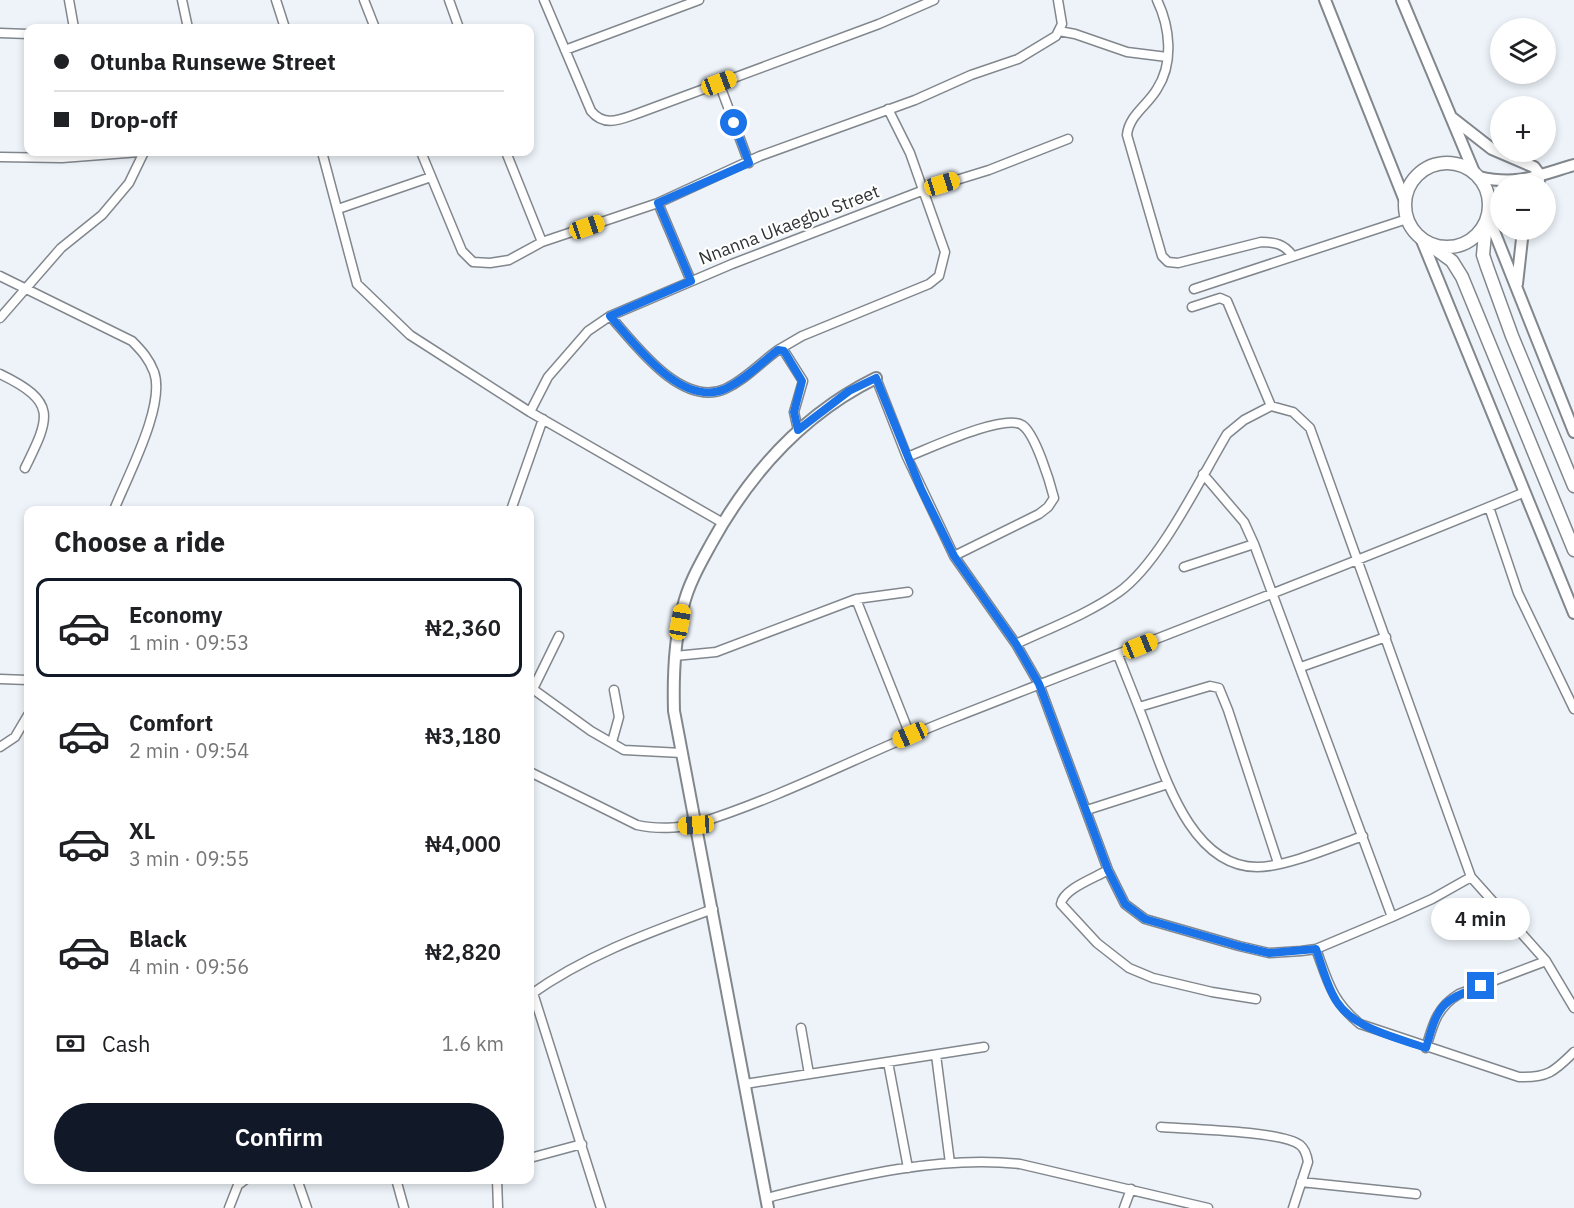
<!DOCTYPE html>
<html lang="en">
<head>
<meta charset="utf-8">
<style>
  :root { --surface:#fff; --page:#f6f6f6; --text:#202124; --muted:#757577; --line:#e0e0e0; --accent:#111827 }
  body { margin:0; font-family:"IBM Plex Sans",sans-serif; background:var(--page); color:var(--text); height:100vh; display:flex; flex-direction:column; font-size:22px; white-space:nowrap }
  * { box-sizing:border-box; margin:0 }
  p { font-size:20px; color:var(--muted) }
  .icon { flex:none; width:33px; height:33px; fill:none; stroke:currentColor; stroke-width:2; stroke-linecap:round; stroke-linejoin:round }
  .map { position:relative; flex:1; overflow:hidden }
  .panel { position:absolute; left:24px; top:506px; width:510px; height:678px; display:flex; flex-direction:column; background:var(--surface); border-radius:12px; box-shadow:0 3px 9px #0003 }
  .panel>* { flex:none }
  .top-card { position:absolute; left:24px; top:24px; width:510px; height:132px; border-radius:12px; box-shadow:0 3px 9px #0003; display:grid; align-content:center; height:132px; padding:0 30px; background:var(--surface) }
  .controls { position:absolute; left:1490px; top:18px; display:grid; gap:12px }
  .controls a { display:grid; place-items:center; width:66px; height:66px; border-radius:50%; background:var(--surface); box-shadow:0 3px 9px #0003; font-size:30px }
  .end { position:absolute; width:27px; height:27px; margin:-14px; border:8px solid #1a73e8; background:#fff; box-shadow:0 0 0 3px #fff }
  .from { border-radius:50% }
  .bubble { position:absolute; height:42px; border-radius:21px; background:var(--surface); box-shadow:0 3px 9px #0003; font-size:20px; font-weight:600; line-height:42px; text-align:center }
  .car { position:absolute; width:18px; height:36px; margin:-18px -9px; border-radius:8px; box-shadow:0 0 4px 2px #0007; background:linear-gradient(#f5c518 24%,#345 0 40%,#f5c518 0 76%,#345 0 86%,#f5c518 0) }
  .top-card b { display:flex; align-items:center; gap:21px; height:57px; font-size:22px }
  .top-card b+b { border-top:2px solid var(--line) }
  .top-card i { width:15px; height:15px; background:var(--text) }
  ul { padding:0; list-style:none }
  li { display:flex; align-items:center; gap:18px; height:99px; margin:0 12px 9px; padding:0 18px; border:3px solid transparent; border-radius:12px }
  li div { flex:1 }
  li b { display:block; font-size:22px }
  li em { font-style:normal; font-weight:600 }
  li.current { border-color:var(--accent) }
  li>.icon { width:54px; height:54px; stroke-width:1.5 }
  h2 { padding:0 30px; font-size:27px; line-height:72px }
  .pay { display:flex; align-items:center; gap:15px; height:66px; padding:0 30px; font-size:22px }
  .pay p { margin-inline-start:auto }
  .cta { display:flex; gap:12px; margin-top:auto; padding:12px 30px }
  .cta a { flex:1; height:69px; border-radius:36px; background:var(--accent); color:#fff; font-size:24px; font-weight:600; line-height:69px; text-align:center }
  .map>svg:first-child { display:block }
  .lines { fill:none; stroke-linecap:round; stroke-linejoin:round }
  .minor-casing { stroke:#81878c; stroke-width:11 }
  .major-casing { stroke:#81878c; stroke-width:14 }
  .highway-casing { stroke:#81878c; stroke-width:15 }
  .minor { stroke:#fff; stroke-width:8 }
  .major { stroke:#fff; stroke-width:10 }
  .highway { stroke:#fff; stroke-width:12 }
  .route { stroke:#1a73e8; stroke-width:8 }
  .labels { text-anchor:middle; stroke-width:4.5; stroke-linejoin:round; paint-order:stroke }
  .street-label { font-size:18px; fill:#303234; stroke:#fff }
</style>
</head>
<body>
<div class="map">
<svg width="1574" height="1208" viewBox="0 0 1574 1208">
  <rect width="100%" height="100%" fill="#edf3f9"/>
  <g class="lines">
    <defs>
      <path id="minor" d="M69,0L74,28
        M182,0L188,28
        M276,0L285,28
        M364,0L375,28
        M449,0L459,28
        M544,0L591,111C605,128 621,119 639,113L879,24L934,0
        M1157,0C1170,27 1174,63 1157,89C1148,105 1129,115 1127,135L1162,256L1168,262L1178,263L1261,242C1275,242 1284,244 1292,255
        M1059,31L1075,34L1127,52L1167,57
        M0,33L28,34
        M565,50L699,0
        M719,83L749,163
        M322,152L357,284L410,335L530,412L723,523
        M421,152L462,251L473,262L490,263L509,260L542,242L658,203L760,156L915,100L971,75L1018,59L1056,36L1062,24L1058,0
        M506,152L542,242
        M0,157L62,158L140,152
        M658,203L691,281
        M338,209L431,177
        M0,276L132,341C142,351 149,359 154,372C166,405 127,477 114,510
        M1194,289L1407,219
        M1192,307L1220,298L1227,301L1271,406
        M610,316C635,344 681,408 725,389C745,380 760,363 778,350L784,351L803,381L794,412L798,430
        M0,318L61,248L102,215L129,183L144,152
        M778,350L802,336L929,284L939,276L945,252L910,153L888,109
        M0,374C58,402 50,417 25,468
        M876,378L907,457L954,556L1016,644L1039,684L1108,870L1125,904L1145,919L1239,946L1269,953L1301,951L1316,949L1392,917L1432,899L1471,877
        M530,412L548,377L588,331L610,316L732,264L924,190L989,170L1068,139
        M907,457C928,449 1004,413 1022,425C1035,433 1050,482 1054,498L1048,507L1039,514L954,556
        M1203,474L1244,522L1254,544L1392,917
        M1489,507L1518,593L1574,709
        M511,510L543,419
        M1184,567L1254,544
        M856,599L910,735
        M1016,644C1050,628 1088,614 1119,592C1160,563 1200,479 1227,434L1244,420L1271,406L1293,412L1310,428L1471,877L1546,961L1574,1008
        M1118,655C1128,681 1139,707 1148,732C1166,780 1193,867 1257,867C1286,867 1335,846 1363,836
        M675,656L716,652L856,599L908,592
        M1301,667L1386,637
        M0,679L28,680
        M530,687L591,731L624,750L682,753
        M533,689L559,636
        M1139,707L1210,686L1219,688L1228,710L1278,863
        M612,742L619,717L614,690
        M0,747L15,737L28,715
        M530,772L637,825C655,829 681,829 699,823C785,796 867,752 951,719C1142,644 1335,571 1525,492
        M1087,810L1168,784
        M1108,870C1095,878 1063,889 1061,904L1097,943L1129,968L1153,978L1212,992L1256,999
        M1316,949C1328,982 1332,1001 1360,1024L1519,1077C1547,1078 1554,1072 1574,1052
        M533,993L601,1208
        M530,995C586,955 648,933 713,909
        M801,1028L809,1074
        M1426,1048C1433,1024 1437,1007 1459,994L1546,961
        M936,1055L950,1163
        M888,1062L908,1168
        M745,1084L984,1047
        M1161,1127C1188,1129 1282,1131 1300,1145C1305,1149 1307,1156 1308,1162L1293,1208
        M530,1158L582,1144
        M297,1179L307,1208
        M396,1179L404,1208
        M497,1179L498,1208
        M1301,1182L1416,1194
        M766,1198C848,1178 935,1155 1020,1164L1208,1208
        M229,1208L238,1185L246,1179
        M1124,1208L1131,1189"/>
      <path id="major" d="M1325,0L1405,201
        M1402,0L1474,172
        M1451,117L1492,149L1534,167L1540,175L1538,184
        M1479,177C1518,186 1536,176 1574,165
        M1500,199L1488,216L1574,432
        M1421,238L1574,613
        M1517,284L1523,230
        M768,1208L674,711C673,676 674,641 683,607C688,585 700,564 711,544C750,473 803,414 876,378"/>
      <path id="highway" d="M1405 205a42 42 0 1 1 84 0a42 42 0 1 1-84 0Z
        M1486,222L1483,255L1487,267L1512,336L1574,486
        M1426,242L1452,261L1462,277L1574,550"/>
    </defs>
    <!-- minor casing -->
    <use href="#minor" class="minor-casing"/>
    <!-- major casing -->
    <use href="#major" class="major-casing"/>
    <!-- highway casing -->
    <use href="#highway" class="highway-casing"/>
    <!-- minor -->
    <use href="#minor" class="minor"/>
    <!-- major -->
    <use href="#major" class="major"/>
    <!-- highway -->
    <use href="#highway" class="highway"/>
  </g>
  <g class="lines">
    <!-- route -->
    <path class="route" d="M734,123L749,163L658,203L691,281L610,316C635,344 681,408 725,389C745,380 761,363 778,350L784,351L802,381L794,412L798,430L849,391L876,378L921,489L954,556L1016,644L1039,684L1108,870L1125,904L1145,919L1239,946L1269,953L1316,949C1321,963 1325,979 1332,993C1347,1028 1393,1036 1426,1048C1438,1006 1440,1001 1481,986"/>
  </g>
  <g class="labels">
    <!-- street labels -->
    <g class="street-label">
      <text transform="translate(789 225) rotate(-21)" y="6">Nnanna Ukaegbu Street</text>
    </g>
  </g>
</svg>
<div class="controls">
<a><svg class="icon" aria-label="layers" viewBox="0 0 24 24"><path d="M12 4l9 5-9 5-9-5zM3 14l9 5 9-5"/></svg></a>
<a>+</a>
<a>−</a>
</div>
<i class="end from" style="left:734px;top:123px"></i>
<i class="end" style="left:1481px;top:986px"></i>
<div class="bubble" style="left:1431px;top:898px;width:99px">4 min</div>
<i class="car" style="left:719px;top:83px;rotate:69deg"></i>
<i class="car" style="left:942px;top:184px;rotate:73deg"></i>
<i class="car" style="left:587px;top:227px;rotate:71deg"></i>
<i class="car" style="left:680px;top:622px;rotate:10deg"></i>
<i class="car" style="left:1140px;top:646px;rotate:68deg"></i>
<i class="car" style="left:910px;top:735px;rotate:246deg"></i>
<i class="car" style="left:696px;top:825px;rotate:266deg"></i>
<div class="top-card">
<b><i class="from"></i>Otunba Runsewe Street</b>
<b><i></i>Drop-off</b>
</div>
<section class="panel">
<h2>Choose a ride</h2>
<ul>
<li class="current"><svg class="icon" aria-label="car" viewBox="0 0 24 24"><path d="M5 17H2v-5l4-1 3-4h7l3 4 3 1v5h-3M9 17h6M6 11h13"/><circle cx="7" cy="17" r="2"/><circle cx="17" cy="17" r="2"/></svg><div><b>Economy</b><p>1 min · 09:53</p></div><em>₦2,360</em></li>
<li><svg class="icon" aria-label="car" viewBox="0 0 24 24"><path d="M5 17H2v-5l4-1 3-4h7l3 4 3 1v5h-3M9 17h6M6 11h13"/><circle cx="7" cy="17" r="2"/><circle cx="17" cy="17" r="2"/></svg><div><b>Comfort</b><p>2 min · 09:54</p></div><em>₦3,180</em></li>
<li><svg class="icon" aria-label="car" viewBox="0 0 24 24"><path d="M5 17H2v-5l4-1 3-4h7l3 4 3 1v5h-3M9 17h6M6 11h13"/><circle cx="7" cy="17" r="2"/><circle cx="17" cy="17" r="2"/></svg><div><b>XL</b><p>3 min · 09:55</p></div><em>₦4,000</em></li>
<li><svg class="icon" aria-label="car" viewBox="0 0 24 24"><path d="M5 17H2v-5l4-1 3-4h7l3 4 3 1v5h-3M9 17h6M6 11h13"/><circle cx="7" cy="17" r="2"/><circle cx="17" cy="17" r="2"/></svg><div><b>Black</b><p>4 min · 09:56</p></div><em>₦2,820</em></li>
</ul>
<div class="pay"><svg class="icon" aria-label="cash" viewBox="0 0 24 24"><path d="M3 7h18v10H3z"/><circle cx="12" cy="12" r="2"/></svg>Cash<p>1.6 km</p></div>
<div class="cta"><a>Confirm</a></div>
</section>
</div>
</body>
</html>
